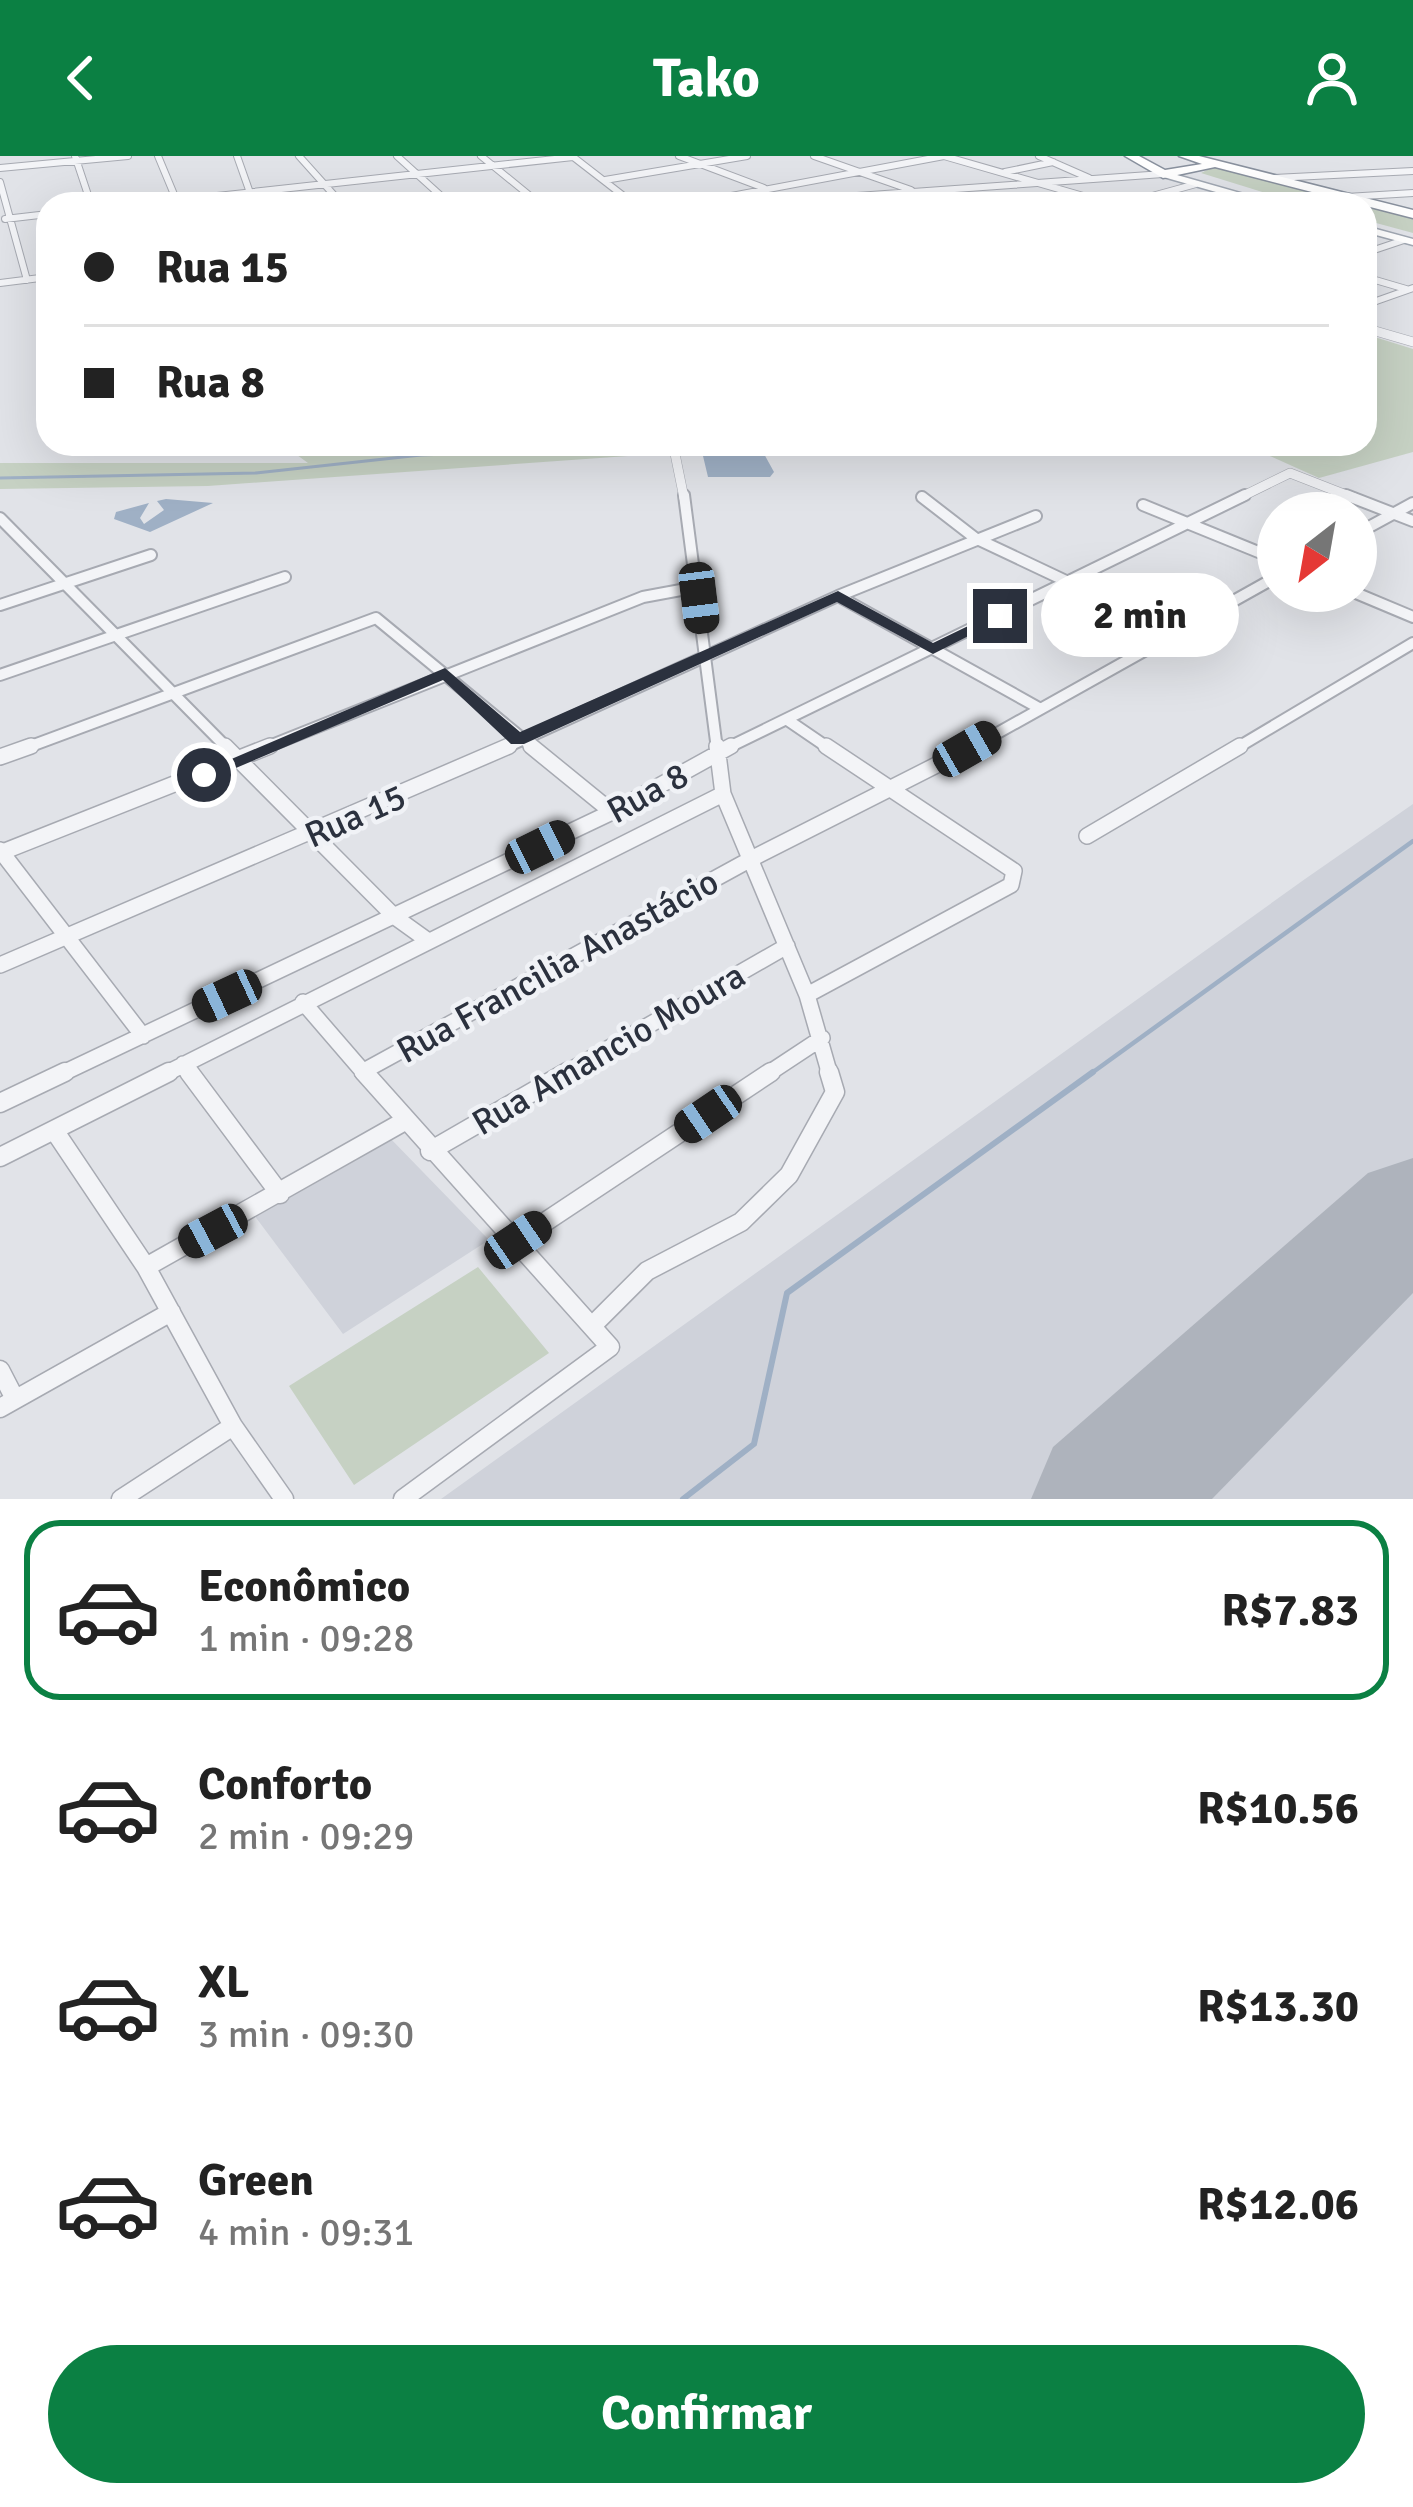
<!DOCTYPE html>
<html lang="pt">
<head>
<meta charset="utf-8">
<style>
  :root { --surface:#fff; --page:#f2f2f2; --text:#222; --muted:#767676; --line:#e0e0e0; --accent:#0b8043 }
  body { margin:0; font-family:Signika,sans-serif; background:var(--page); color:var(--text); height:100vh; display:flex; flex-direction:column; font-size:45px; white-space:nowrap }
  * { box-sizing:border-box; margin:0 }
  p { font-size:39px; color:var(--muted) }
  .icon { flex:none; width:66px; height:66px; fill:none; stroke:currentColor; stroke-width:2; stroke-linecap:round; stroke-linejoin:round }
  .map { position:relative; height:1343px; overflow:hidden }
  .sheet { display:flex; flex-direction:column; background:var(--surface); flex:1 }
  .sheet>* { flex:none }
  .top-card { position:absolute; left:36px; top:36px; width:1341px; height:264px; border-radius:36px; box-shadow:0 12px 48px #0002; display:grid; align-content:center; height:264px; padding:0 48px; background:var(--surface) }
  .needle { width:78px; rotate:211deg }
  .controls { position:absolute; left:1257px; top:336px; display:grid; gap:24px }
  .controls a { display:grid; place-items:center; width:120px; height:120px; border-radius:50%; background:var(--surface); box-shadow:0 12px 48px #0002; font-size:60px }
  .end { position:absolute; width:54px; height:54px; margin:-27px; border:15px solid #2b313e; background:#fff; box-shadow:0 0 0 6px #fff }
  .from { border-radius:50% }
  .bubble { position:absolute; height:84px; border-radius:42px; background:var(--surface); box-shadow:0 12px 48px #0002; font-size:39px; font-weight:800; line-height:84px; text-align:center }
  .car { position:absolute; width:36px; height:72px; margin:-36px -18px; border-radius:15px; box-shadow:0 0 9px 3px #0007; background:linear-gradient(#222 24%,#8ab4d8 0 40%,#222 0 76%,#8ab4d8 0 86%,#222 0) }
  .top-card b { display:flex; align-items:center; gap:42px; height:114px; font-size:45px }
  .top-card b+b { border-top:3px solid var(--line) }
  .top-card i { width:30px; height:30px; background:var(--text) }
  ul { padding:21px 0 0; list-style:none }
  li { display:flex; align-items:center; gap:36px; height:180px; margin:0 24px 18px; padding:0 24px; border:6px solid transparent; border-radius:36px }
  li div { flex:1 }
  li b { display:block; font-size:45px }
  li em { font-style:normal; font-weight:800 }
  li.selected { border-color:var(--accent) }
  li>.icon { width:108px; height:108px; stroke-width:1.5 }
  .action { display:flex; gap:24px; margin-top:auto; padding:24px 48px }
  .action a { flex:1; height:138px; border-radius:72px; background:var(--accent); color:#fff; font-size:48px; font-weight:800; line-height:138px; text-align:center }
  header { display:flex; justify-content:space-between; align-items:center; height:156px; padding:0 48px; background:var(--accent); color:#fff; font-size:54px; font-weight:800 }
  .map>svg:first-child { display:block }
  .built { fill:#cfd2da }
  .green { fill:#c6d1c3 }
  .water { fill:#9fb0c5 }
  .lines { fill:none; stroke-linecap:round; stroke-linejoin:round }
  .stream-far2 { stroke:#9fb0c5; stroke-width:3 }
  .stream-far1 { stroke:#9fb0c5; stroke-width:4.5 }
  .stream { stroke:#9fb0c5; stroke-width:6 }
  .runway { fill:#aeb3bc; fill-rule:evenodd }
  .building { fill:#b8bdc5; stroke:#81848a; stroke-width:3 }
  .street-far4-casing { stroke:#a7aab2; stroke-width:8 }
  .street-far3-casing { stroke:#a7aab2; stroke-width:10 }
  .street-far2-casing { stroke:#a7aab2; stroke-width:14 }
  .street-far1-casing { stroke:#a7aab2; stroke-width:18 }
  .street-casing { stroke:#a7aab2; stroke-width:21 }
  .primary-casing { stroke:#a1a8b3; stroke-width:3 }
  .highway-casing { stroke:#89919e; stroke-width:3 }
  .street-far4 { stroke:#f3f4f7; stroke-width:6 }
  .street-far3 { stroke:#f3f4f7; stroke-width:9 }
  .street-far2 { stroke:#f3f4f7; stroke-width:10 }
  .street-far1 { stroke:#f3f4f7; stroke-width:15 }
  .street { stroke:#f3f4f7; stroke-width:18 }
  .primary { fill:#fff; fill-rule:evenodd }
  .highway { fill:#fff; fill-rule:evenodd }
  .route { fill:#2b313e }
  .labels { text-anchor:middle; stroke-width:9; stroke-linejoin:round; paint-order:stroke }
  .street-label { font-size:36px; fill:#2b313e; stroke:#f0f2f6 }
</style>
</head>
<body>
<header><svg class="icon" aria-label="back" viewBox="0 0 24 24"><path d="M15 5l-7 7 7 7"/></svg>Tako<svg class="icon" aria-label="person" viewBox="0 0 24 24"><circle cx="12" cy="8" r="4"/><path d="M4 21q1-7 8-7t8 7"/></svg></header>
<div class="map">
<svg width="1413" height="1343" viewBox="0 0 1413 1343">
  <rect width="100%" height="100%" fill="#e1e3e8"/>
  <!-- built -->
  <path class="built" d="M1413,648V1343H441L1305,723Z
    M389,981L489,1084L343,1178L254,1059Z"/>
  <!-- green -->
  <path class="green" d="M1213,11L1413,59V77L1365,64V48H1301L1201,17Z
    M1365,178L1413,193V296L1319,322L1243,288H1365Z
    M282,288H587L642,299L208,330L0,333V307H308Z
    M478,1111L549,1197L354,1329L289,1230Z"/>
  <!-- water -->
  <path class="water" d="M763,296L774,316L770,321H708L703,300Z
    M166,343L213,347L150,376L114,363L116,356L149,347L140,362L144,368L164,354L157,345Z"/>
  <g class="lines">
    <!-- stream-far2 -->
    <path class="stream-far2" d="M0,322L256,317L421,299L671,289"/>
    <!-- stream-far1 -->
    <path class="stream-far1" d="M1089,919L1413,685"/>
    <!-- stream -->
    <path class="stream" d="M683,1343L754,1288L787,1137L1093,916"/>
    <!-- runway -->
    <path class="runway" d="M1413,1002V1137L1212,1343H1031L1053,1291L1368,1017Z"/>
  </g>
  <!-- building -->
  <path class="building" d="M893,37L931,48H890L871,42Z"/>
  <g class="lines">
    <defs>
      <path id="street-far4" d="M75,0L91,48
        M158,0L178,48
        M237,0L254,48
        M299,0L342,48
        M397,0L450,48
        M481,0L540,48
        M572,0L634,48
        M679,0L764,32
        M814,0L911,34
        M944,0L1111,48
        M1039,0L1089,22
        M0,12L128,0
        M1005,16L1053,6
        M1274,22L1413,15
        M605,24L747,0
        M0,26L27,124
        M933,39L962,48
        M1346,41L1413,37
        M143,48L573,1
        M689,48L944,0
        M745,48L1163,18
        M1123,48L1196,28
        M5,63L48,58
        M1365,97L1404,84
        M1365,121L1406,133
        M0,127L48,121
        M1365,149L1413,132"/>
      <path id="street-far3" d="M1365,149L1373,146
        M1365,172L1413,186
        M673,288L684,342
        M1239,342L1290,317L1354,342"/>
      <path id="street-far2" d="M684,339L717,593
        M1346,339L1413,365
        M922,341L975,382L1176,477
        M1143,349L1278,404
        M0,362L228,593
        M1356,378L1413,347
        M1351,435L1413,461
        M838,440L1039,552
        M0,449L151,399
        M0,519L285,421
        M789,565L830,593
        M23,593L376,462L535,593
        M262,593L643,441L697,431
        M502,593L838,440L1036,360
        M725,593L1245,339
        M969,593L1278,420
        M1235,593L1413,487"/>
      <path id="street-far1" d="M225,590L395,761L427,784
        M531,590L612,656
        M717,590L723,638L807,839L830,919
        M0,601L31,590
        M1087,680L1240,590
        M0,694L143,880
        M0,697L270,590
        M0,809L509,590
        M807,839L1011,729L1014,715L826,590
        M303,846L366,919
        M183,908L191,919
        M362,916L751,703L974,590
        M59,919L612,656L731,590
        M163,919L723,638
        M562,919L787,790
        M766,919L822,882"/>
      <path id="street" d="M189,916L280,1038
        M364,916L610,1191L403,1343
        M0,947L65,916
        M54,974L146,1111L233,1270L284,1343
        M430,995L567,916
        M0,1001L169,916
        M518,1084L771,916
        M146,1111L403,966
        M592,1170L647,1115L741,1066L789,1019L835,936L829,916
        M0,1214L15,1243
        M0,1252L171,1156
        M121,1343L233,1270"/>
      <path id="primary" d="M1163,15L1272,46L1274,48H1258L1160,20Z
        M1365,70L1413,83V89L1365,76Z"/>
      <path id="highway" d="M1125,0H1139L1165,14L1202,8L1179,0H1199L1413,54V62L1215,11L1163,22Z"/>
    </defs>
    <!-- street-far4 casing -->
    <use href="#street-far4" class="street-far4-casing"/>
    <!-- street-far3 casing -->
    <use href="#street-far3" class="street-far3-casing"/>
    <!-- street-far2 casing -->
    <use href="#street-far2" class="street-far2-casing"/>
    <!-- street-far1 casing -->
    <use href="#street-far1" class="street-far1-casing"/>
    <!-- street casing -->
    <use href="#street" class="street-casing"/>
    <!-- primary casing -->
    <use href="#primary" class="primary-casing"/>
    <!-- highway casing -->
    <use href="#highway" class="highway-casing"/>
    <!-- street-far4 -->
    <use href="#street-far4" class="street-far4"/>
    <!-- street-far3 -->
    <use href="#street-far3" class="street-far3"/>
    <!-- street-far2 -->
    <use href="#street-far2" class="street-far2"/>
    <!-- street-far1 -->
    <use href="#street-far1" class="street-far1"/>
    <!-- street -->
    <use href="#street" class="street"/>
    <!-- primary -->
    <use href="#primary" class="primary"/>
    <!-- highway -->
    <use href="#highway" class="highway"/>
  </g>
  <!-- route -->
  <path class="route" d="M838,435L933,487L995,457L1008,460L933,498L837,446L524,588H511L443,524L210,623L194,619L445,512L520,576Z"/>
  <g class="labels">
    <!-- street labels -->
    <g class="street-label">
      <text transform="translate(647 636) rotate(-29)" y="13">Rua 8</text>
      <text transform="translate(355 659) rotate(-24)" y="13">Rua 15</text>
      <text transform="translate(557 809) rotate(-29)" y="13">Rua Francilia Anastácio</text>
      <text transform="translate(608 892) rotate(-30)" y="13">Rua Amancio Moura</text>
    </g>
  </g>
</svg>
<div class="controls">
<a><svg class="needle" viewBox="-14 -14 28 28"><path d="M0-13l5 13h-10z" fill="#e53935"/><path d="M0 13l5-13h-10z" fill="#767676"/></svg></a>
</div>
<i class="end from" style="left:204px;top:619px"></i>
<i class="end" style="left:1000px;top:460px"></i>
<div class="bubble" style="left:1041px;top:417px;width:198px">2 min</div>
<i class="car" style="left:699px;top:442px;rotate:173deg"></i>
<i class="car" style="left:967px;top:593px;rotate:60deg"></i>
<i class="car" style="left:540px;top:691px;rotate:64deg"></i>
<i class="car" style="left:227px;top:840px;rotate:245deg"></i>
<i class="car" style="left:708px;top:958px;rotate:236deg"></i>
<i class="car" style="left:213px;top:1075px;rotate:242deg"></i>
<i class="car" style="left:518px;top:1084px;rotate:56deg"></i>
<div class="top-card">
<b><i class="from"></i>Rua 15</b>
<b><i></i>Rua 8</b>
</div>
</div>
<section class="sheet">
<ul>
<li class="selected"><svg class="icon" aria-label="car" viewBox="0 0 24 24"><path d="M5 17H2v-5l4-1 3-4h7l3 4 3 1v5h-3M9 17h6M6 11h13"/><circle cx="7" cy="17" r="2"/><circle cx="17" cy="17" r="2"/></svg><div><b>Econômico</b><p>1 min · 09:28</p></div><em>R$7.83</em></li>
<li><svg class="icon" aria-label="car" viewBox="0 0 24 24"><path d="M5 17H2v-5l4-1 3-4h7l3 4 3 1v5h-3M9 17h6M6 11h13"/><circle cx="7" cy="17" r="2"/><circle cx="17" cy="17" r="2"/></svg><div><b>Conforto</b><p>2 min · 09:29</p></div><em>R$10.56</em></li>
<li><svg class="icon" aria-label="car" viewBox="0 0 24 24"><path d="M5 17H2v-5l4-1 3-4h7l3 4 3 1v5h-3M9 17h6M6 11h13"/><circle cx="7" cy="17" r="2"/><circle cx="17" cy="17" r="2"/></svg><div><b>XL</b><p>3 min · 09:30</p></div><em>R$13.30</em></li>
<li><svg class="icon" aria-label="car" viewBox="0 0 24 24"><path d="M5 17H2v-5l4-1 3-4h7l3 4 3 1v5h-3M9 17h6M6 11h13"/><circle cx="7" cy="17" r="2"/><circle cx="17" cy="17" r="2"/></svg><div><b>Green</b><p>4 min · 09:31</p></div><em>R$12.06</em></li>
</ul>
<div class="action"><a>Confirmar</a></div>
</section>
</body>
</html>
